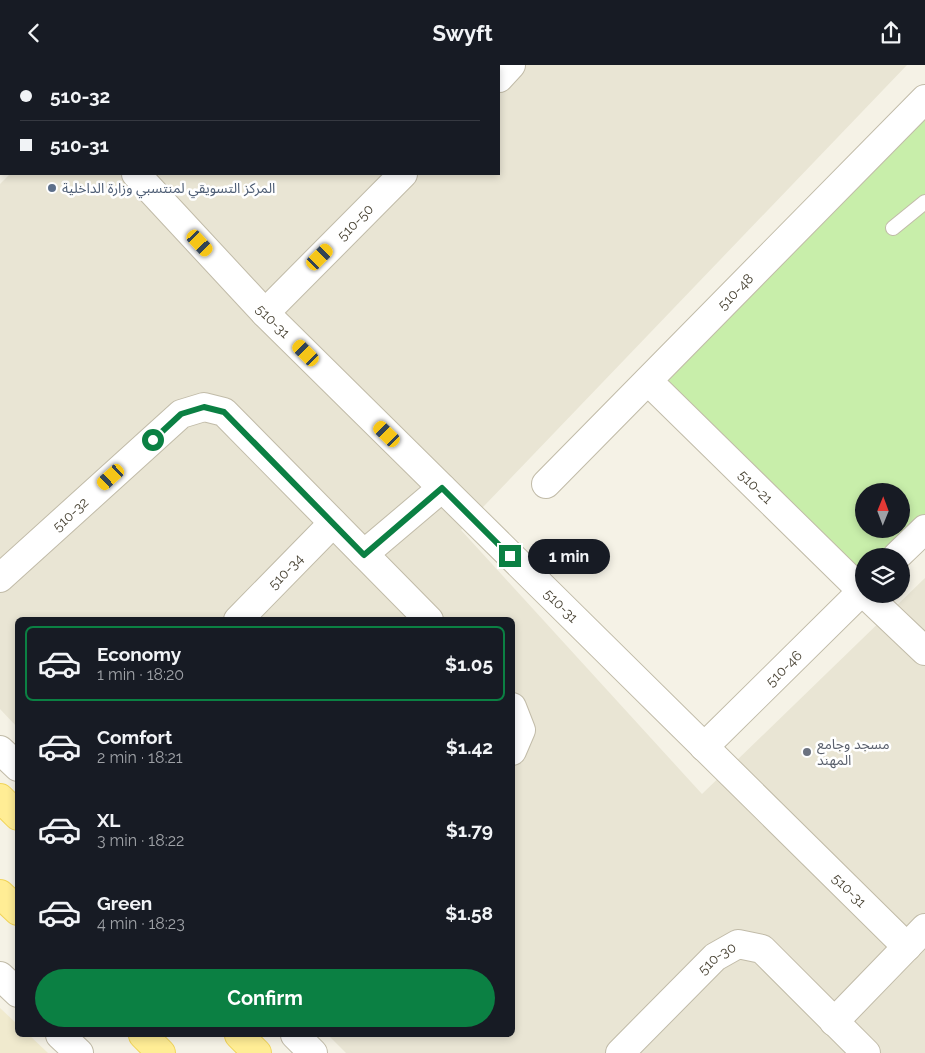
<!DOCTYPE html>
<html lang="en">
<head>
<meta charset="utf-8">
<style>
  :root { --surface:#171b24; --page:#20242c; --text:#f1f3f6; --muted:#9ea1a6; --line:#363941; --accent:#0b8043 }
  body { margin:0; font-family:Raleway,"Noto Sans Arabic",sans-serif; background:var(--page); color:var(--text); height:100vh; display:flex; flex-direction:column; font-size:19px; white-space:nowrap }
  * { box-sizing:border-box; margin:0 }
  p { font-size:16px; color:var(--muted) }
  .icon { flex:none; width:28px; height:28px; fill:none; stroke:currentColor; stroke-width:2; stroke-linecap:round; stroke-linejoin:round }
  .map { position:relative; flex:1; overflow:hidden }
  .panel { position:absolute; left:15px; top:552px; width:500px; height:420px; display:flex; flex-direction:column; background:var(--surface); border-radius:8px; box-shadow:0 2px 8px #0003 }
  .panel>* { flex:none }
  .hud { position:absolute; left:0px; top:0px; width:500px; height:110px; box-shadow:0 2px 8px #0003; display:grid; align-content:center; height:110px; padding:0 20px; background:var(--surface) }
  .needle { width:32px; rotate:1deg }
  .controls { position:absolute; left:855px; top:418px; display:grid; gap:10px }
  .controls a { display:grid; place-items:center; width:55px; height:55px; border-radius:50%; background:var(--surface); box-shadow:0 2px 8px #0003; font-size:25px }
  .end { position:absolute; width:22px; height:22px; margin:-11px; border:6px solid #0b8043; background:#fff; box-shadow:0 0 0 2px #fff }
  .from { border-radius:50% }
  .bubble { position:absolute; height:35px; border-radius:18px; background:var(--surface); box-shadow:0 2px 8px #0003; font-size:16px; font-weight:700; line-height:35px; text-align:center }
  .car { position:absolute; width:15px; height:30px; margin:-15px -8px; border-radius:6px; box-shadow:0 0 4px 1px #0007; background:linear-gradient(#f5c518 24%,#345 0 40%,#f5c518 0 76%,#345 0 86%,#f5c518 0) }
  .hud b { display:flex; align-items:center; gap:18px; height:48px; font-size:19px }
  .hud b+b { border-top:1px solid var(--line) }
  .hud i { width:12px; height:12px; background:var(--text) }
  ul { padding:9px 0 0; list-style:none }
  li { display:flex; align-items:center; gap:15px; height:75px; margin:0 10px 8px; padding:0 10px; border:2px solid transparent; border-radius:8px }
  li div { flex:1 }
  li b { display:block; font-size:19px }
  li em { font-style:normal; font-weight:700 }
  li.active { border-color:var(--accent) }
  li>.icon { width:45px; height:45px; stroke-width:1.5 }
  .button { display:flex; gap:10px; margin-top:auto; padding:10px 20px }
  .button a { flex:1; height:58px; border-radius:30px; background:var(--accent); color:#fff; font-size:20px; font-weight:700; line-height:58px; text-align:center }
  header { display:flex; justify-content:space-between; align-items:center; height:65px; padding:0 20px; background:var(--surface); font-size:22px; font-weight:700 }
  .map>svg:first-child { display:block }
  .residential { fill:#e9e5d4 }
  .education { fill:#f0eace }
  .pitch { fill:#c8eeaa; fill-rule:evenodd }
  .lines { fill:none; stroke-linecap:round; stroke-linejoin:round }
  .service-casing { stroke:#c1bba8; stroke-width:16 }
  .minor-casing { stroke:#c1bba8; stroke-width:30 }
  .tertiary-casing { stroke:#c1bba8; stroke-width:30 }
  .primary-casing { stroke:#f1d458; stroke-width:30 }
  .service { stroke:#fff; stroke-width:14 }
  .minor { stroke:#fff; stroke-width:28 }
  .tertiary { stroke:#fff; stroke-width:28 }
  .primary { stroke:#ffed95; stroke-width:28 }
  .route { stroke:#0b8043; stroke-width:6 }
  .service-dot { fill:#5c6f8a; stroke:#fff; stroke-width:2 }
  .worship-dot { fill:#6b7280; stroke:#fff; stroke-width:2 }
  .labels { text-anchor:middle; stroke-width:5; stroke-linejoin:round; paint-order:stroke }
  .service-label { font-size:14px; fill:#4e5e75; stroke:#fff; text-anchor:start }
  .street-label { font-size:14px; fill:#494334; stroke:#fff }
  .worship-label { font-size:14px; fill:#5b616d; stroke:#fff; text-anchor:start }
</style>
</head>
<body>
<header><svg class="icon" aria-label="back" viewBox="0 0 24 24"><path d="M15 5l-7 7 7 7"/></svg>Swyft<svg class="icon" aria-label="share" viewBox="0 0 24 24"><path d="M12 15V3M7 8l5-5 5 5M5 13v7h14v-7"/></svg></header>
<div class="map">
<svg width="925" height="988" viewBox="0 0 925 988">
  <rect width="100%" height="100%" fill="#f5f2e6"/>
  <!-- residential -->
  <path class="residential" d="M115,0H907L461,465L702,729L925,513V988H346L328,970H512V555H18L17,662L0,644V119L10,109H499V1H114Z"/>
  <!-- education -->
  <path class="education" d="M0,943L17,959L18,970H29L48,988H0Z"/>
  <!-- pitch -->
  <path class="pitch" d="M925,35V464L897,491H864V524L648,316ZM864,426H901V464H864Z"/>
  <g class="lines">
    <defs>
      <path id="service" d="M893,163L925,137"/>
      <g id="minor">
        <path d="M499,13L511,0"/>
        <path id="s1" d="M136,109L265,248L907,882"/>
        <path id="s2" d="M265,248L403,109"/>
        <path id="s3" d="M648,316L864,528"/>
        <path id="s4" d="M546,419L925,34"/>
        <path d="M364,489L442,423"/>
        <path d="M897,491L925,464"/>
        <path id="s5" d="M0,513L181,349L204,342L224,347L429,555"/>
        <path d="M865,529L925,586"/>
        <path id="s6" d="M238,555L333,458"/>
        <path d="M512,642L521,665L512,686"/>
        <path id="s7" d="M704,682L864,524"/>
        <path d="M0,685L18,702"/>
        <path d="M0,911L18,928"/>
        <path d="M834,957L925,863"/>
        <path d="M60,970L79,988"/>
        <path d="M295,970L313,988"/>
        <path id="s8" d="M620,988L715,892L738,879L762,884L866,988"/>
      </g>
      <path id="tertiary" d="M87,1L88,0
        M0,92L1,91"/>
      <path id="primary" d="M33,1L34,0
        M0,35L1,34
        M0,733L18,751
        M0,829L18,846
        M143,970L161,988
        M239,970L257,988"/>
    </defs>
    <!-- service casing -->
    <use href="#service" class="service-casing"/>
    <!-- minor casing -->
    <use href="#minor" class="minor-casing"/>
    <!-- tertiary casing -->
    <use href="#tertiary" class="tertiary-casing"/>
    <!-- primary casing -->
    <use href="#primary" class="primary-casing"/>
    <!-- service -->
    <use href="#service" class="service"/>
    <!-- minor -->
    <use href="#minor" class="minor"/>
    <!-- tertiary -->
    <use href="#tertiary" class="tertiary"/>
    <!-- primary -->
    <use href="#primary" class="primary"/>
  </g>
  <g class="lines">
    <!-- route -->
    <path class="route" d="M153,375L181,349L204,342L224,347L364,490L442,423L510,491"/>
  </g>
  <!-- markers -->
  <circle class="service-dot" cx="52" cy="123" r="5"/>
  <circle class="worship-dot" cx="807" cy="687" r="5"/>
  <g class="labels">
    <!-- service labels -->
    <g class="service-label">
      <text x="62" y="128">المركز التسويقي لمنتسبي وزارة الداخلية</text>
    </g>
    <!-- street labels -->
    <g class="street-label">
      <text dy="5" stroke="none"><textPath href="#s2" startOffset="128">510-50</textPath></text>
      <text dy="5" stroke="none"><textPath href="#s4" startOffset="270">510-48</textPath></text>
      <text dy="5" stroke="none"><textPath href="#s1" startOffset="201">510-31</textPath></text>
      <text dy="5" stroke="none"><textPath href="#s3" startOffset="151">510-21</textPath></text>
      <text dy="5" stroke="none"><textPath href="#s5" startOffset="95">510-32</textPath></text>
      <text dy="5" stroke="none"><textPath href="#s6" startOffset="68">510-34</textPath></text>
      <text dy="5" stroke="none"><textPath href="#s1" startOffset="606">510-31</textPath></text>
      <text dy="5" stroke="none"><textPath href="#s7" startOffset="112">510-46</textPath></text>
      <text dy="5" stroke="none"><textPath href="#s1" startOffset="1011">510-31</textPath></text>
      <text dy="5" stroke="none"><textPath href="#s8" startOffset="136">510-30</textPath></text>
    </g>
    <!-- worship labels -->
    <g class="worship-label">
      <text x="817" y="684">مسجد وجامع<tspan x="817" dy="16">المهند</tspan></text>
    </g>
  </g>
</svg>
<div class="controls">
<a><svg class="needle" viewBox="-14 -14 28 28"><path d="M0-13l5 13h-10z" fill="#e53935"/><path d="M0 13l5-13h-10z" fill="#9ea1a6"/></svg></a>
<a><svg class="icon" aria-label="layers" viewBox="0 0 24 24"><path d="M12 4l9 5-9 5-9-5zM3 14l9 5 9-5"/></svg></a>
</div>
<i class="end from" style="left:153px;top:375px"></i>
<i class="end" style="left:510px;top:491px"></i>
<div class="bubble" style="left:528px;top:474px;width:82px">1 min</div>
<i class="car" style="left:200px;top:178px;rotate:137deg"></i>
<i class="car" style="left:320px;top:192px;rotate:45deg"></i>
<i class="car" style="left:306px;top:288px;rotate:315deg"></i>
<i class="car" style="left:387px;top:369px;rotate:314deg"></i>
<i class="car" style="left:111px;top:412px;rotate:228deg"></i>
<div class="hud">
<b><i class="from"></i>510-32</b>
<b><i></i>510-31</b>
</div>
<section class="panel">
<ul>
<li class="active"><svg class="icon" aria-label="car" viewBox="0 0 24 24"><path d="M5 17H2v-5l4-1 3-4h7l3 4 3 1v5h-3M9 17h6M6 11h13"/><circle cx="7" cy="17" r="2"/><circle cx="17" cy="17" r="2"/></svg><div><b>Economy</b><p>1 min · 18:20</p></div><em>$1.05</em></li>
<li><svg class="icon" aria-label="car" viewBox="0 0 24 24"><path d="M5 17H2v-5l4-1 3-4h7l3 4 3 1v5h-3M9 17h6M6 11h13"/><circle cx="7" cy="17" r="2"/><circle cx="17" cy="17" r="2"/></svg><div><b>Comfort</b><p>2 min · 18:21</p></div><em>$1.42</em></li>
<li><svg class="icon" aria-label="car" viewBox="0 0 24 24"><path d="M5 17H2v-5l4-1 3-4h7l3 4 3 1v5h-3M9 17h6M6 11h13"/><circle cx="7" cy="17" r="2"/><circle cx="17" cy="17" r="2"/></svg><div><b>XL</b><p>3 min · 18:22</p></div><em>$1.79</em></li>
<li><svg class="icon" aria-label="car" viewBox="0 0 24 24"><path d="M5 17H2v-5l4-1 3-4h7l3 4 3 1v5h-3M9 17h6M6 11h13"/><circle cx="7" cy="17" r="2"/><circle cx="17" cy="17" r="2"/></svg><div><b>Green</b><p>4 min · 18:23</p></div><em>$1.58</em></li>
</ul>
<div class="button"><a>Confirm</a></div>
</section>
</div>
</body>
</html>
